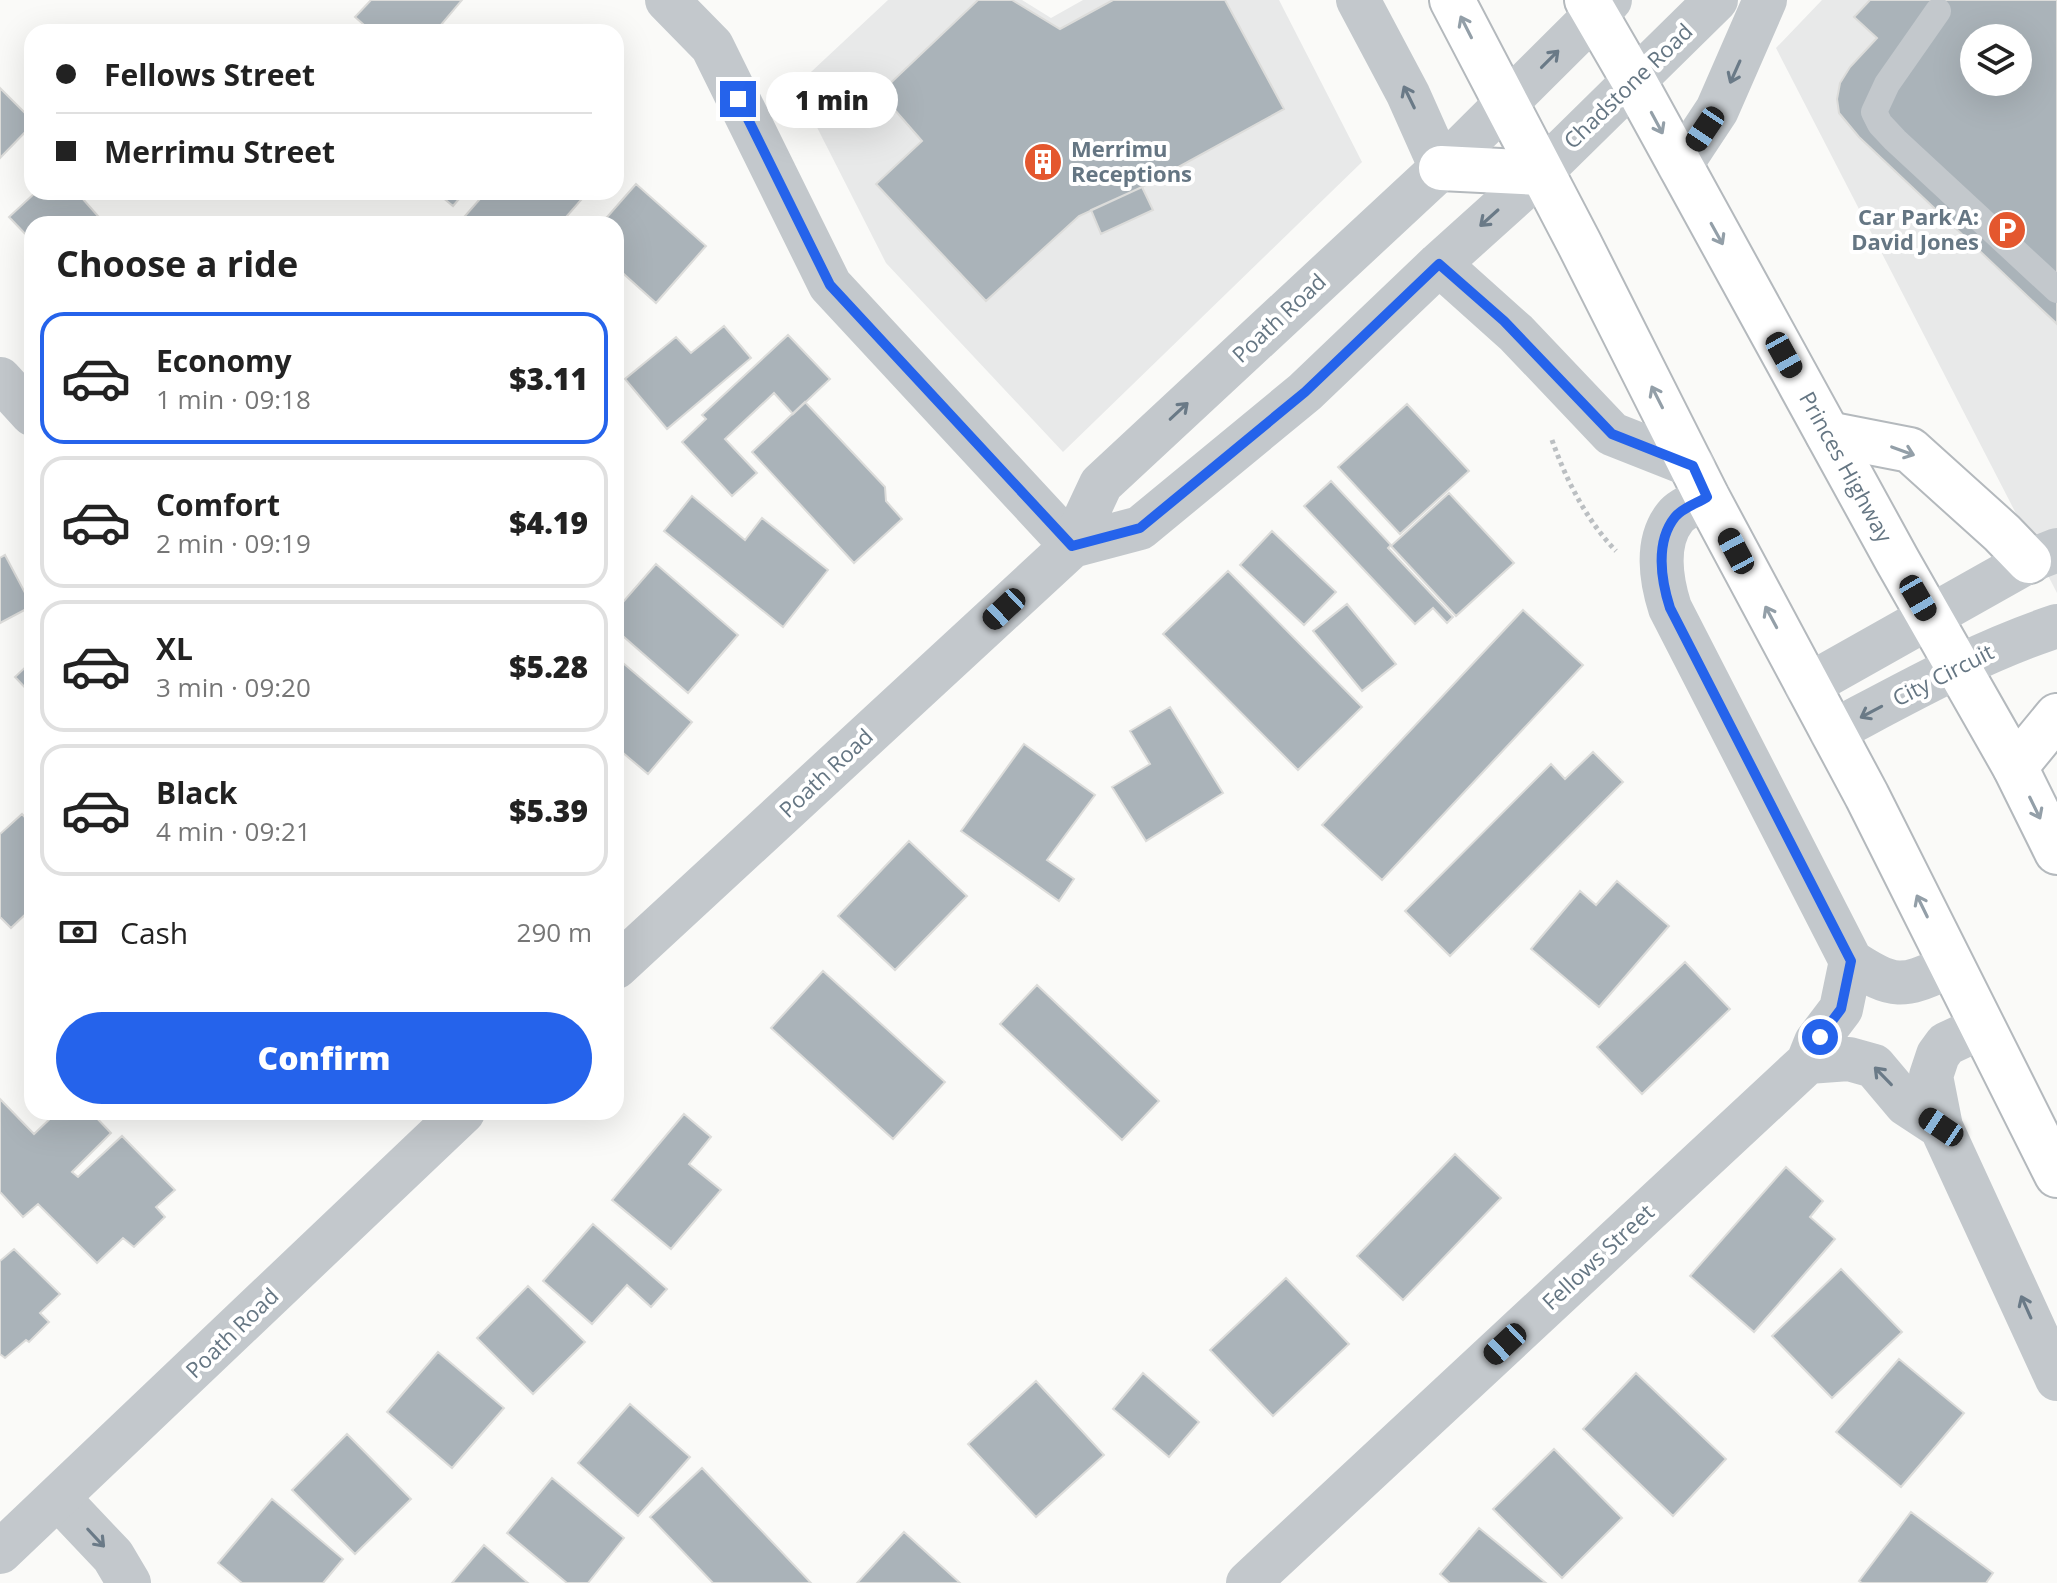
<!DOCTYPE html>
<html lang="en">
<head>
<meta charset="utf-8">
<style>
  :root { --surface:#fff; --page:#f6f6f6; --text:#222; --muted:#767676; --line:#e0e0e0; --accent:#2563eb }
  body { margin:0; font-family:"Open Sans",sans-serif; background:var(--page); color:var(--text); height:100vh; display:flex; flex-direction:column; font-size:30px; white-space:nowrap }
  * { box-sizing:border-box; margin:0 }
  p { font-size:26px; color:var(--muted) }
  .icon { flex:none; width:44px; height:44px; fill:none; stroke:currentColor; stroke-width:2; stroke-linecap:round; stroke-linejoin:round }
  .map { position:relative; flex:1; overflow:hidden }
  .details { position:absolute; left:24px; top:216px; width:600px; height:904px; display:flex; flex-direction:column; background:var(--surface); border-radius:24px; box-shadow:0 8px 32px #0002 }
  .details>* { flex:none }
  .banner { position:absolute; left:24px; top:24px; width:600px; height:176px; border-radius:24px; box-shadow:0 8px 32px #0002; display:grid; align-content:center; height:176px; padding:0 32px; background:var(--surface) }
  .fabs { position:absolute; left:1960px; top:24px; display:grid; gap:16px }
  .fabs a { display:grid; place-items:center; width:72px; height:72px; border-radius:50%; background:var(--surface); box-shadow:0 8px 32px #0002; font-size:40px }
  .end { position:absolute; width:36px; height:36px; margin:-18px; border:10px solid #2563eb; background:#fff; box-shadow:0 0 0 4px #fff }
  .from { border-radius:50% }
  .bubble { position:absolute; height:56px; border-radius:28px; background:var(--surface); box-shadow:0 8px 32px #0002; font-size:26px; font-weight:800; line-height:56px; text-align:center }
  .car { position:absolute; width:24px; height:48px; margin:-24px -12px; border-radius:10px; box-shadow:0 0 6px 2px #0007; background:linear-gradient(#222 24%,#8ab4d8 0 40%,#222 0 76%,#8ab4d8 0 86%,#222 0) }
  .banner b { display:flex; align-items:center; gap:28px; height:76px; font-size:30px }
  .banner b+b { border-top:2px solid var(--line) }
  .banner i { width:20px; height:20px; background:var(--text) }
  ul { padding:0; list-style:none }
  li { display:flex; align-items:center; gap:24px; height:132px; margin:0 16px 12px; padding:0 16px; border:4px solid var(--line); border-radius:24px }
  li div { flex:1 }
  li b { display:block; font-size:30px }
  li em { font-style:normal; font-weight:800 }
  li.active { border-color:var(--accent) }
  li>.icon { width:72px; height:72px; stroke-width:1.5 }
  h2 { padding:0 32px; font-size:36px; line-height:96px }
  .pay { display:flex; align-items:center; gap:20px; height:88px; padding:0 32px; font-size:30px }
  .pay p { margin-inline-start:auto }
  .cta { display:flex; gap:16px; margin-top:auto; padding:16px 32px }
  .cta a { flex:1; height:92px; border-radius:48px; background:var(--accent); color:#fff; font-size:32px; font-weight:800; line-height:92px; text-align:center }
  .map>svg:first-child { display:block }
  .built { fill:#e8e9e9; fill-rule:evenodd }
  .building { fill:#aab3b9; stroke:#dcdcda; stroke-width:2; fill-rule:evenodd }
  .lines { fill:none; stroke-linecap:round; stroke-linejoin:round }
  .trunk-casing { stroke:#b4b9bd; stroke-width:48 }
  .path { stroke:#bbbfc2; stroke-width:5; stroke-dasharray:4 4; stroke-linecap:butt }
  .service { stroke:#c3c8cc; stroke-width:26 }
  .minor { stroke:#c3c8cc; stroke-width:44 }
  .tertiary { stroke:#c3c8cc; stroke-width:44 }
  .trunk { stroke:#fff; stroke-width:44 }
  .oneway { stroke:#939fa8 }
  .oneway2 { stroke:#6a7a87 }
  .route { stroke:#2563eb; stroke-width:10 }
  .labels { text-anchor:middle; stroke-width:8; stroke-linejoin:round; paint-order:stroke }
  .street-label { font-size:22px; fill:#657683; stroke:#fff }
  .poi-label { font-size:22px; font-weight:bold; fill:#657683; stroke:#fff; text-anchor:start }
</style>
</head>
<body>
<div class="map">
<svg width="2057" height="1583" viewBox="0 0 2057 1583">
  <rect width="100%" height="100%" fill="#fafaf8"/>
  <!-- built -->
  <path class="built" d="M888,0H1022L1051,18L1083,0H1279L1362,162L1063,452L886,263L796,86Z
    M1822,0H2057V593L1776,48ZM1974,38H2018V82H1974Z"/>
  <!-- building -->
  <path class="building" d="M371,0H462L435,32H372L355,17Z
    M978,0H1012L1060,29L1113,0H1225L1284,109L1142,187L1079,216L986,301L876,184L922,141L880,93Z
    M1870,0H2057V324L1859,137L1839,113L1837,99L1840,83L1850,67L1877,38L1854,17ZM1974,38H2018V82H1974Z
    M0,88L32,120V125L0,158Z
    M636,184L706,246L656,303L616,267V224H601Z
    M1142,187L1153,210L1101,234L1091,210Z
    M36,192H89L82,198L105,224H32V241L9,217Z
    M436,192H465L453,206Z
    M486,192H588L560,224H458Z
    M724,326L751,358L667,429L625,379L676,337L691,353Z
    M788,335L830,379L793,414L774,393L725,439L757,473L732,496L682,442L706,419L702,415Z
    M805,402L885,487L886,501L902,519L854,563L752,452Z
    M1407,404L1469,471L1400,534L1338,467Z
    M1331,481L1391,545L1388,548L1453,617L1447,623L1433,608L1415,624L1304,506Z
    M1449,493L1514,563L1456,616L1391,546Z
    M692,496L745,540L762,518L828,570L783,627L664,531Z
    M1272,531L1336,592L1304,625L1240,565Z
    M5,555L32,606L0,623V558Z
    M656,564L738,635L688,693L616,630V610Z
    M1228,571L1362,707L1298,770L1163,634Z
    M1347,604L1396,664L1362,691L1313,631Z
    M1523,610L1583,665L1382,880L1322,825Z
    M616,657L692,722L648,774L616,747Z
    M32,661V695L15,677Z
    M1170,707L1223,793L1146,841L1112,787L1150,764L1130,731Z
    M1024,744L1095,795L1047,860L1074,879L1059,901L961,831Z
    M1593,752L1623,782L1450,956L1405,911L1551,764L1565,779Z
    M22,814L32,825V908L11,928L0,917V834Z
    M909,841L967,896L895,970L838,916Z
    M1617,881L1669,926L1599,1007L1531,949L1580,891L1596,905Z
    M1685,962L1730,1009L1642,1094L1597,1047Z
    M823,971L945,1082L893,1139L771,1028Z
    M1037,985L1159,1101L1122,1140L1000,1024Z
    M0,1099L34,1134L57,1112H91L111,1133L72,1172L78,1177L122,1136L175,1190L156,1207L165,1217L134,1247L123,1238L97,1263L38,1204L23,1217L0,1192Z
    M684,1114L711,1137L689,1164L721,1190L671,1249L612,1200Z
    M1455,1154L1501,1198L1403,1300L1357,1256Z
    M1786,1167L1823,1201L1810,1217L1835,1239L1754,1332L1690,1276Z
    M593,1224L667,1289L651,1307L627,1285L592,1324L543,1281Z
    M14,1249L60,1294L40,1313L49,1322L29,1342L26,1340L5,1358L0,1354V1261Z
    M1841,1269L1902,1332L1832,1398L1772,1336Z
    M1286,1278L1349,1344L1273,1416L1210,1350Z
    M528,1286L585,1342L533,1394L477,1338Z
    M438,1352L504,1408L452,1468L387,1412Z
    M1899,1359L1964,1413L1901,1487L1836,1432Z
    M1143,1373L1199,1422L1169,1457L1113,1409Z
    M1636,1373L1726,1459L1673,1516L1583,1429Z
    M1036,1381L1104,1455L1036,1517L968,1444Z
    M630,1404L690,1457L638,1516L578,1463Z
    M347,1434L411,1499L355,1554L292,1490Z
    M1554,1449L1622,1518L1562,1578L1493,1509Z
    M702,1468L811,1583H713L650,1517Z
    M552,1478L624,1538L588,1583H567L507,1533Z
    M272,1499L343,1559L323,1583H242L218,1563Z
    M1911,1512L1993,1573L1986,1583H1862L1859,1581Z
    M1479,1528L1546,1583H1450L1440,1574Z
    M904,1532L960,1583H857Z
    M484,1545L528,1583H452Z"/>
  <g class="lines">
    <defs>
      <g id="trunk">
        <path d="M1452,0L1579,243L1707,497L1867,796L2057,1175"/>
        <path id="s1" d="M1587,0L1634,81L1897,560L2015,767L2057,852"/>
        <path d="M1441,168L1540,173"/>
        <path d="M1828,434L1910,450L2002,533L2029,561"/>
        <path d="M2015,767L2057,716"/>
      </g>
    </defs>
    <!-- trunk casing -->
    <use href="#trunk" class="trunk-casing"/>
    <!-- path -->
    <path class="path" d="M1552,440C1566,480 1587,521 1616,551"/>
    <!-- service -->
    <path class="service" d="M1938,11L1887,84L1874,112L1880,124L1895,140L2057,290"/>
    <!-- minor -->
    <path class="minor" d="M667,0L712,46L830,285L1072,546
      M1358,0L1408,94L1441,168
      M0,379L32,414
      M1807,686L2029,561L2057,550
      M1832,732C1906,693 1978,652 2057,626
      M1851,961C1897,992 1904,986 1951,966
      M1982,1027L1946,1044L1938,1055L1931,1076L1941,1127L2057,1379
      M1808,1062L1849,1059L1874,1066L1906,1104L1941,1127
      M58,1498L113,1556L129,1583
      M1248,1583L1808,1062L1816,1042L1841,1009L1851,961L1670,608C1661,580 1655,542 1675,517C1682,508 1698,503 1707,497"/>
    <!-- tertiary -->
    <path class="tertiary" d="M1680,166L1717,110L1765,0
      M1439,264L1516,333L1612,434L1693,466
      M1072,546L1140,528L1305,392L1439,264L1540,173L1716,0
      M616,967L1072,546L1101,484L1441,168L1610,0
      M0,1552L463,1112"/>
    <!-- trunk -->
    <use href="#trunk" class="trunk"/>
  </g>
  <!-- one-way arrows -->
  <defs><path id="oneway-shaft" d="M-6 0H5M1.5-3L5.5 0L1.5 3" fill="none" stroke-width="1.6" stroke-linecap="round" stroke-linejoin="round" transform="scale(2)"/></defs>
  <g class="oneway">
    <use href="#oneway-shaft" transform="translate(1466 27) rotate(-117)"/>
    <use href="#oneway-shaft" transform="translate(1657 123) rotate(62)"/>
    <use href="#oneway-shaft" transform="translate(1717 234) rotate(61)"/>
    <use href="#oneway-shaft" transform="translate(1657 397) rotate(-117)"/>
    <use href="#oneway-shaft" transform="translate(1903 451) rotate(20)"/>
    <use href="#oneway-shaft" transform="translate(1771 617) rotate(-118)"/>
    <use href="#oneway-shaft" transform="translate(2035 808) rotate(64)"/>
    <use href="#oneway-shaft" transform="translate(1922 906) rotate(-116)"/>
  </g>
  <g class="oneway2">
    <use href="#oneway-shaft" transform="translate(1550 59) rotate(-45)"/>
    <use href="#oneway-shaft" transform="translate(1735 72) rotate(114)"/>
    <use href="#oneway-shaft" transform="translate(1409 97) rotate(-116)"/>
    <use href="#oneway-shaft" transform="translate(1489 218) rotate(138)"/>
    <use href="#oneway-shaft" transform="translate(1179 411) rotate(-43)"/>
    <use href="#oneway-shaft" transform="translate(1871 712) rotate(152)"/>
    <use href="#oneway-shaft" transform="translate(1883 1076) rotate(-134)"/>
    <use href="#oneway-shaft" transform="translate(2026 1307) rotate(-114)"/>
    <use href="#oneway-shaft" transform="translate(96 1538) rotate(47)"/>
  </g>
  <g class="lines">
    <!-- route -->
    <path class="route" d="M738,99L830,285L1072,546L1140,528L1305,392L1439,264L1504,321L1612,434L1693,466L1707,497C1698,503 1682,508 1675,517C1655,542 1661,580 1670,608L1851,961L1841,1009L1820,1037"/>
  </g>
  <!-- icons -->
  <defs>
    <symbol id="building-disc" viewBox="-11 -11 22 22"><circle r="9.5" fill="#e4572e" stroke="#fff"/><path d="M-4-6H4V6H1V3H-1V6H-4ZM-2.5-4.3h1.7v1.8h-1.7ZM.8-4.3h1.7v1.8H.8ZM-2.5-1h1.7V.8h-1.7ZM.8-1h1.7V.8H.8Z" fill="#fff"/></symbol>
    <symbol id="parking-disc" viewBox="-11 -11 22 22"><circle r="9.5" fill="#e4572e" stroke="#fff"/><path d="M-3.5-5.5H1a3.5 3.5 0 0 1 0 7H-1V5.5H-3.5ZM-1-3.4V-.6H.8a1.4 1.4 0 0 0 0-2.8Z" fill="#fff"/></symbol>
  </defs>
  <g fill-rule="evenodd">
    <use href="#building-disc" x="1021" y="140" width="44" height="44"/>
    <use href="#parking-disc" x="1985" y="208" width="44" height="44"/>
  </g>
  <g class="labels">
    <!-- street labels -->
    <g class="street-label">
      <text transform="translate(1628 86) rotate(-44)" y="8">Chadstone Road</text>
      <text transform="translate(1279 318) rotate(-43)" y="8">Poath Road</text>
      <text dy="8" stroke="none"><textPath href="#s1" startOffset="534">Princes Highway</textPath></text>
      <text transform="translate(1943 675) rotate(-27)" y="8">City Circuit</text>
      <text transform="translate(826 773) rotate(-43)" y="8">Poath Road</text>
      <text transform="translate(1598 1257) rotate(-43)" y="8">Fellows Street</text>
      <text transform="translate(232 1333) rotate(-44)" y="8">Poath Road</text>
    </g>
    <!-- poi labels -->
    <g class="poi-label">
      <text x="1071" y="157">Merrimu<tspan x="1071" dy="25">Receptions</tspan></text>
      <text x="1979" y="225" text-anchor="end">Car Park A:<tspan x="1979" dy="25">David Jones</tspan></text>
    </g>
  </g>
</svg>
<div class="fabs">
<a><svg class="icon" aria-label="layers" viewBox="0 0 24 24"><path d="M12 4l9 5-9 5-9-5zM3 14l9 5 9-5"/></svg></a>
</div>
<i class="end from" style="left:1820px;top:1037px"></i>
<i class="end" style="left:738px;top:99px"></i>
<div class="bubble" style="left:766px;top:72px;width:132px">1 min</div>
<i class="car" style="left:1705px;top:129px;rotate:214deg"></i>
<i class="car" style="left:1784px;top:355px;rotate:151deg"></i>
<i class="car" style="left:1736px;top:551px;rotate:332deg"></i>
<i class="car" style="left:1918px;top:598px;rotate:150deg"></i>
<i class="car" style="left:1004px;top:609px;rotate:227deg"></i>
<i class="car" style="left:1941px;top:1127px;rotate:304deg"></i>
<i class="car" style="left:1505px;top:1344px;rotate:227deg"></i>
<div class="banner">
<b><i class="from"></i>Fellows Street</b>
<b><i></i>Merrimu Street</b>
</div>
<section class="details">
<h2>Choose a ride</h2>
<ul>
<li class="active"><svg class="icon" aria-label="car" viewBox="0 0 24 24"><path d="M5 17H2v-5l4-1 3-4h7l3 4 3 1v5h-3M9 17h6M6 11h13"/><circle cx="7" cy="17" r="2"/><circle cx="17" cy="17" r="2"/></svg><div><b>Economy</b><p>1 min · 09:18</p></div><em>$3.11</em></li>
<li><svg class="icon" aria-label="car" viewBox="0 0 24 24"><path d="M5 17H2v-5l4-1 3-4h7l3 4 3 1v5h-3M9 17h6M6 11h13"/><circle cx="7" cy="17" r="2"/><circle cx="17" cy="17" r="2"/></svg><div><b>Comfort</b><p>2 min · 09:19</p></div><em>$4.19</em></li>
<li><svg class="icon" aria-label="car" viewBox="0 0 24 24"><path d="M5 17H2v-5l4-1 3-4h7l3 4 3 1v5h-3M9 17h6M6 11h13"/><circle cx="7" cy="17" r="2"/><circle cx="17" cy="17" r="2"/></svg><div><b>XL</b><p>3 min · 09:20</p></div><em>$5.28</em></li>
<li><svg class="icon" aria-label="car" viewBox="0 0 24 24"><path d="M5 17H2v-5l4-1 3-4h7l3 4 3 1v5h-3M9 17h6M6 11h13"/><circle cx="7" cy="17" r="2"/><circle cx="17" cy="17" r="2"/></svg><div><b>Black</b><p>4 min · 09:21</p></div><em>$5.39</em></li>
</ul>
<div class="pay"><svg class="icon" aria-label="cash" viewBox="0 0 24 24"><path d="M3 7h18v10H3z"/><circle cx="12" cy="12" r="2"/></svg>Cash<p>290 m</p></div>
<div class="cta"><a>Confirm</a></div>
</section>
</div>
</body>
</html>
